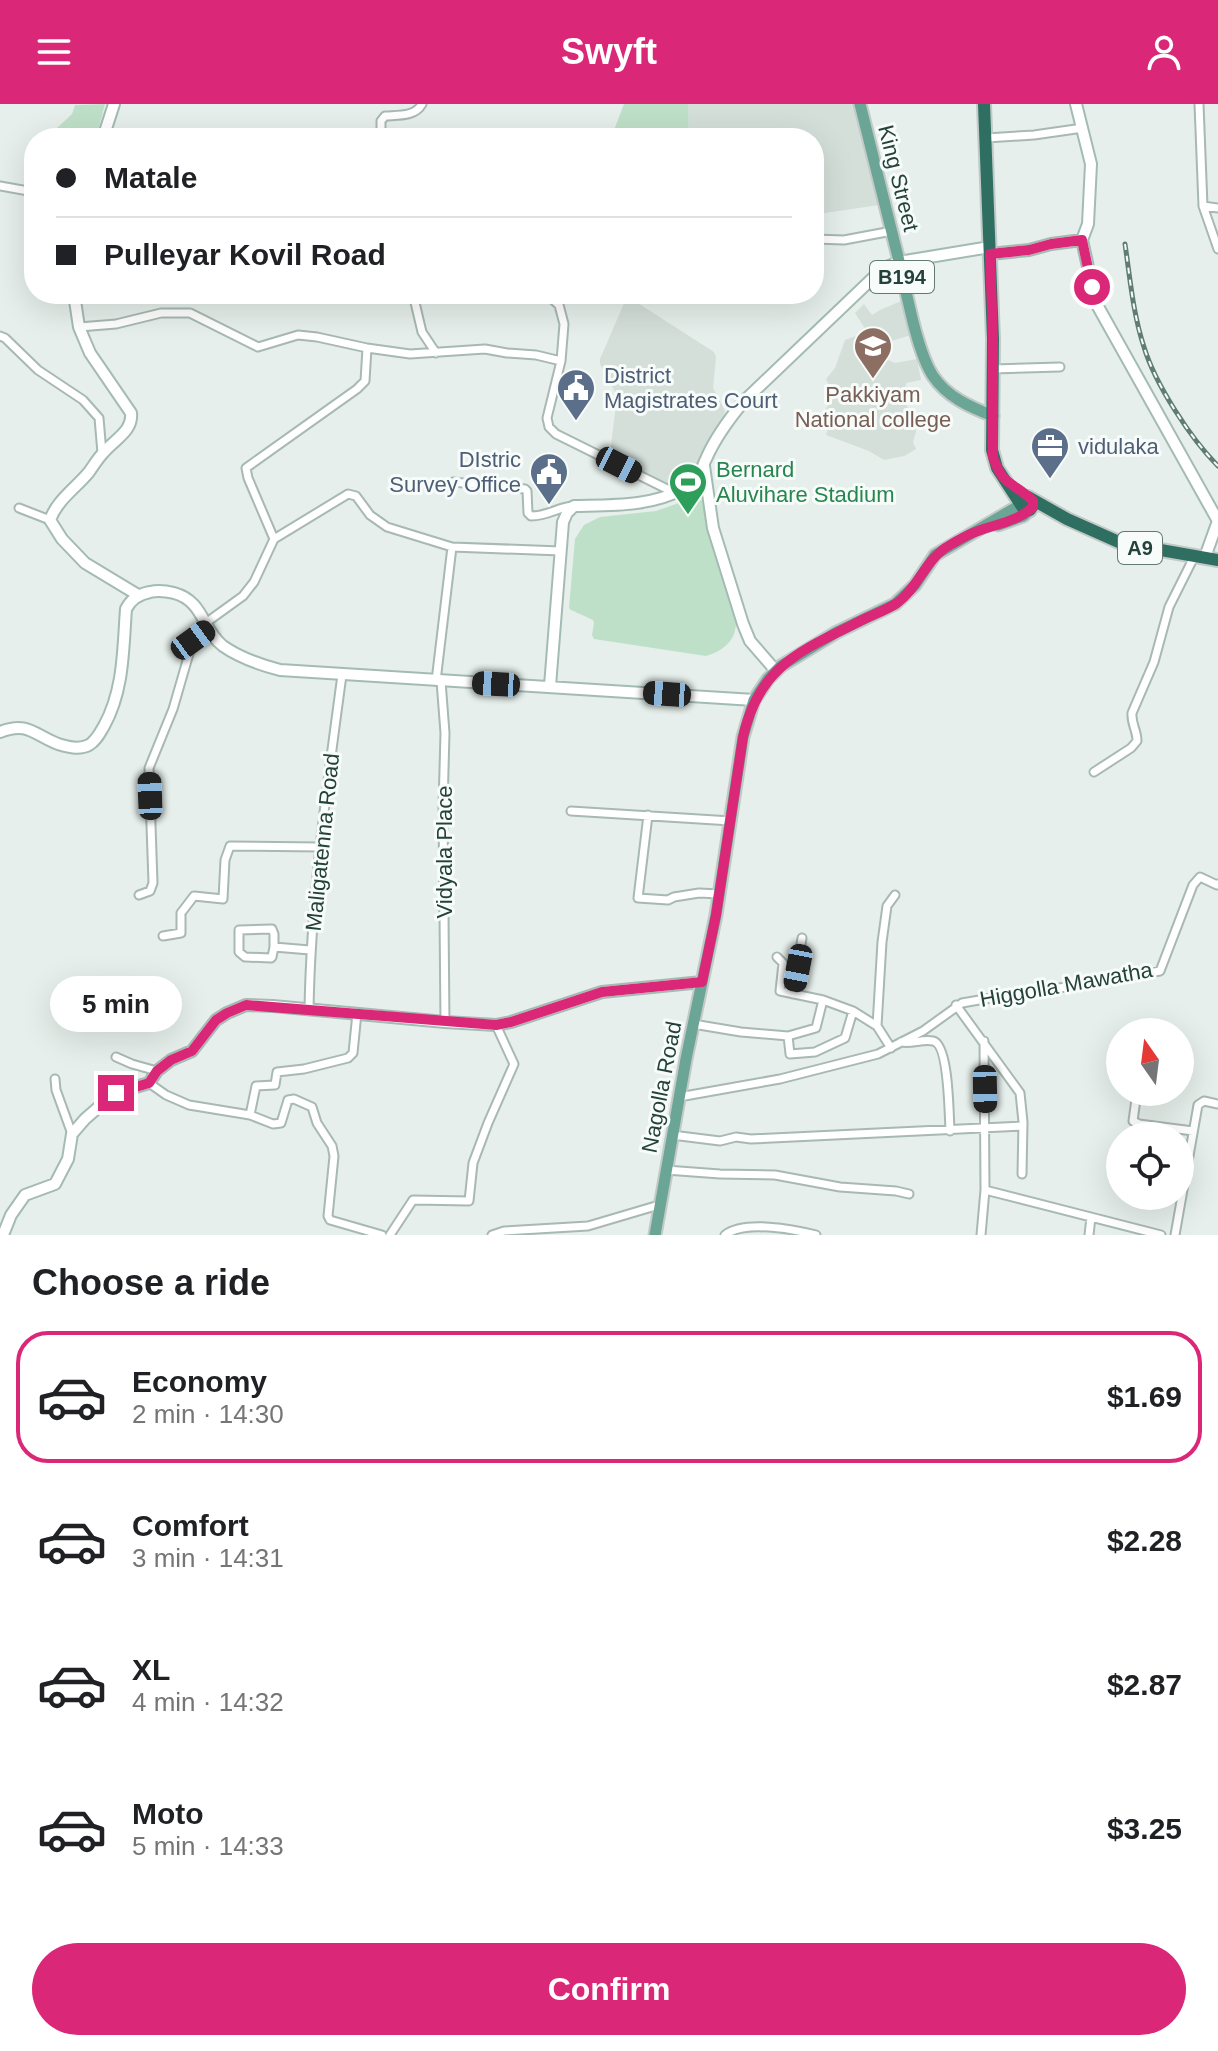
<!DOCTYPE html>
<html lang="en">
<head>
<meta charset="utf-8">
<style>
  :root { --surface:#fff; --page:#f6f6f6; --text:#202124; --muted:#757577; --line:#e0e0e0; --accent:#db2777 }
  body { margin:0; font-family:Arial,sans-serif; background:var(--page); color:var(--text); height:100vh; display:flex; flex-direction:column; font-size:30px; white-space:nowrap }
  * { box-sizing:border-box; margin:0 }
  p { font-size:26px; color:var(--muted) }
  .icon { flex:none; width:44px; height:44px; fill:none; stroke:currentColor; stroke-width:2; stroke-linecap:round; stroke-linejoin:round }
  .map { position:relative; height:1131px; overflow:hidden }
  .panel { display:flex; flex-direction:column; background:var(--surface); flex:1 }
  .panel>* { flex:none }
  .guide { position:absolute; left:24px; top:24px; width:800px; height:176px; border-radius:32px; box-shadow:0 8px 32px #0002; display:grid; align-content:center; height:176px; padding:0 32px; background:var(--surface) }
  .needle { width:52px; rotate:346deg }
  .buttons { position:absolute; left:1106px; top:914px; display:grid; gap:16px }
  .buttons a { display:grid; place-items:center; width:88px; height:88px; border-radius:50%; background:var(--surface); box-shadow:0 8px 32px #0002; font-size:40px }
  .end { position:absolute; width:36px; height:36px; margin:-18px; border:10px solid #db2777; background:#fff; box-shadow:0 0 0 4px #fff }
  .from { border-radius:50% }
  .bubble { position:absolute; height:56px; border-radius:28px; background:var(--surface); box-shadow:0 8px 32px #0002; font-size:26px; font-weight:700; line-height:56px; text-align:center }
  .car { position:absolute; width:24px; height:48px; margin:-24px -12px; border-radius:10px; box-shadow:0 0 6px 2px #0007; background:linear-gradient(#222 24%,#8ab4d8 0 40%,#222 0 76%,#8ab4d8 0 86%,#222 0) }
  .guide b { display:flex; align-items:center; gap:28px; height:76px; font-size:30px }
  .guide b+b { border-top:2px solid var(--line) }
  .guide i { width:20px; height:20px; background:var(--text) }
  ul { padding:0; list-style:none }
  li { display:flex; align-items:center; gap:24px; height:132px; margin:0 16px 12px; padding:0 16px; border:4px solid transparent; border-radius:32px }
  li div { flex:1 }
  li b { display:block; font-size:30px }
  li em { font-style:normal; font-weight:700 }
  li.on { border-color:var(--accent) }
  li>.icon { width:72px; height:72px; stroke-width:1.5 }
  h2 { padding:0 32px; font-size:36px; line-height:96px }
  .primary-button { display:flex; gap:16px; margin-top:auto; padding:16px 32px }
  .primary-button a { flex:1; height:92px; border-radius:48px; background:var(--accent); color:#fff; font-size:32px; font-weight:700; line-height:92px; text-align:center }
  header { display:flex; justify-content:space-between; align-items:center; height:104px; padding:0 32px; background:var(--accent); color:#fff; font-size:36px; font-weight:700 }
  .map>svg:first-child { display:block }
  .built { fill:#d4dfda }
  .green { fill:#bfe0c8 }
  .lines { fill:none; stroke-linecap:round; stroke-linejoin:round }
  .street-casing { stroke:#a8b8b2; stroke-width:11 }
  .secondary-casing { stroke:#a4bbb3; stroke-width:14 }
  .primary-casing { stroke:#c2cac8; stroke-width:15 }
  .highway-casing { stroke:#c2cac8; stroke-width:16 }
  .street { stroke:#fff; stroke-width:7 }
  .secondary { stroke:#fff; stroke-width:10 }
  .primary { stroke:#6aa596; stroke-width:11 }
  .highway { stroke:#2f6f62; stroke-width:12 }
  .rail-casing { stroke:#5f7d75; stroke-width:5 }
  .rail { stroke:#f7fbf9; stroke-width:2; stroke-dasharray:6; stroke-linecap:butt }
  .route { stroke:#db2777; stroke-width:10 }
  .labels { text-anchor:middle; stroke-width:6; stroke-linejoin:round; paint-order:stroke }
  .shield { fill:#f7fbf9; stroke:#637a73; stroke-width:2 }
  .shield-label { font-size:20px; font-weight:bold; fill:#24423a }
  .street-label { font-size:22px; fill:#24423a; stroke:#f7fbf9 }
  .service-label { font-size:22px; fill:#4e5e75; stroke:#f7fbf9; text-anchor:start }
  .education-label { font-size:22px; fill:#785e54; stroke:#f7fbf9 }
  .leisure-label { font-size:22px; fill:#27864d; stroke:#f7fbf9; text-anchor:start }
</style>
</head>
<body>
<header><svg class="icon" aria-label="menu" viewBox="0 0 24 24"><path d="M4 6h16M4 12h16M4 18h16"/></svg>Swyft<svg class="icon" aria-label="person" viewBox="0 0 24 24"><circle cx="12" cy="8" r="4"/><path d="M4 21q1-7 8-7t8 7"/></svg></header>
<div class="map">
<svg width="1218" height="1131" viewBox="0 0 1218 1131">
  <rect width="100%" height="100%" fill="#e6efeb"/>
  <!-- built -->
  <path class="built" d="M688,0H856L880,98L879,101L818,110L814,84V34H689Z
    M630,194L714,248L716,253L713,284L725,307L724,312L696,374L678,383L672,382L613,354L610,350L617,292L600,260V255L625,197Z
    M906,195L914,230L882,240L879,245V252L895,259L917,255L921,276L906,279L905,285L907,303L915,307L917,316L916,328L913,338L916,345L904,352L884,356L869,347L826,331L829,320L835,314L823,309L834,293L826,275L835,264L845,236L867,228L855,209L864,200L872,211L880,206Z"/>
  <!-- green -->
  <path class="green" d="M105,0L96,34L56,28V25L72,10L75,1Z
    M624,0H688L689,34H611Z
    M693,394L699,395L702,397L736,518C736,537 723,547 706,552L594,535L592,531L594,519L593,516L571,506L569,504L575,435L584,421L600,413L656,407Z"/>
  <g class="lines">
    <defs>
      <path id="street" d="M1199,0L1203,102L1218,145
        M381,34V17L385,12C398,11 415,13 422,0
        M986,34L1034,31L1083,24
        M0,82L34,88
        M1203,102L1218,104
        M814,135L844,136L892,127
        M413,190L422,228L436,249
        M542,190L551,194L559,201L564,220L561,257L547,314L549,323L556,330L675,389
        M79,223L116,220L161,209H190L258,243L298,231L317,233L367,244L410,250L485,245L507,249L536,251L561,257
        M0,232L5,234L38,266L83,296L99,314L102,349
        M993,265L1060,263
        M453,378L525,385L527,387L528,409L531,412C548,412 556,404 572,402
        M19,404L50,416
        M274,435L248,374L246,364L357,285L365,277L367,244
        M207,518L243,492L254,478L274,435L348,390L356,392L370,411L387,423L452,443L561,447
        M436,577L452,443
        M441,577L445,629L443,703L445,918
        M1094,668L1131,644L1137,637C1137,626 1131,620 1132,609L1154,558L1169,503L1195,451
        M571,707L731,717
        M648,711L638,794L668,796L674,793L699,789L719,790
        M139,791L150,787L153,779L149,664L173,605L193,536L209,524
        M163,832L181,829V809L194,792L223,795L225,756L230,742L320,743
        M274,843V830L272,825L239,826V848L245,853L271,854L272,853L274,843L310,846
        M793,890L802,834
        M956,901L1020,989L1023,1018L1022,1070
        M309,905C311,793 327,682 342,571
        M853,907L877,922L891,944
        M693,920L741,928L788,932L816,924L823,896L780,887L783,859L777,853
        M877,922L882,838L887,802L895,791
        M788,932L790,950L815,948L845,934L853,907L823,896
        M901,938C912,940 922,935 933,937C949,940 949,1011 950,1027
        M116,953L132,960L157,967
        M55,975L56,986L72,1030
        M149,979L166,991L189,1001L250,1011L273,1020L281,1019L288,996L294,995L312,1003L317,1019L332,1042L334,1052L328,1112L330,1116L382,1131
        M1137,988L1133,1017L1139,1020L1193,1027
        M679,993L780,975L878,950L923,927L962,899L1025,888L1084,881L1160,867L1193,781L1200,773L1217,781L1218,780
        M250,1011L256,982L275,981L277,968L304,965L348,954L353,949L357,909
        M672,1031L720,1037L736,1033L751,1035L1023,1022
        M666,1066L720,1070L775,1071L840,1083L896,1087L909,1090
        M985,1086L1161,1131
        M390,1131L413,1096L469,1097L473,1059L488,1019L514,960L496,921
        M492,1131L504,1127L588,1122L659,1101
        M725,1131C744,1116 793,1125 816,1131
        M981,1131L985,1086L984,937
        M1089,1131L1091,1113
        M1175,1131L1198,1001L1204,997L1218,1000"/>
      <path id="secondary" d="M1076,0L1091,60L1088,120L1082,136L1096,199L1218,417L1205,453
        M103,34L114,0
        M990,150L1029,146L1051,140L1082,136
        M74,190L79,223L90,249L131,309C133,327 115,335 104,348C98,354 94,361 89,368C76,384 57,396 50,416L62,435L85,459L138,491
        M704,362L713,424L743,520L750,537L776,567
        M550,582L563,418L567,409L574,402C612,401 651,403 685,384C690,381 696,379 699,373C702,367 703,360 706,355C715,334 729,315 744,297L876,171L889,162L899,158L990,143
        M0,628C28,617 34,631 58,640C68,643 79,646 89,641C96,637 100,629 104,622C124,586 123,545 126,505C131,495 139,490 150,488C158,486 166,487 174,489C204,497 202,526 223,542C240,554 261,561 280,566L754,596
        M3,1131L11,1111L25,1091L55,1080L68,1055L72,1030L85,1015L108,995L116,989L149,979L157,967L171,956L192,947L216,916L227,909L246,901L273,902L445,918L496,921L511,918L602,888L702,878"/>
      <path id="primary" d="M860,0C873,54 887,107 900,161C907,190 917,248 933,272C947,293 970,303 993,312
        M998,421L1023,412L1030,406
        M655,1131L686,955L716,811L743,633L754,596L768,575L781,562L837,528L895,500L915,481L935,451L1022,400"/>
      <path id="highway" d="M984,0L993,235L992,346L997,364L1023,404L1030,406L1034,400L1029,395L1022,400
        M1028,393L1067,415L1121,439L1218,456"/>
    </defs>
    <!-- street casing -->
    <use href="#street" class="street-casing"/>
    <!-- secondary casing -->
    <use href="#secondary" class="secondary-casing"/>
    <!-- primary casing -->
    <use href="#primary" class="primary-casing"/>
    <!-- highway casing -->
    <use href="#highway" class="highway-casing"/>
    <!-- street -->
    <use href="#street" class="street"/>
    <!-- secondary -->
    <use href="#secondary" class="secondary"/>
    <!-- primary -->
    <use href="#primary" class="primary"/>
    <!-- highway -->
    <use href="#highway" class="highway"/>
    <defs>
      <path id="rail" d="M1125,140C1130,174 1133,210 1144,243C1155,280 1191,335 1218,362"/>
    </defs>
    <!-- rail casing -->
    <use href="#rail" class="rail-casing"/>
    <!-- rail -->
    <use href="#rail" class="rail"/>
  </g>
  <g class="lines">
    <!-- route -->
    <path class="route" d="M116,989L149,979L157,967L171,956L192,947L216,916L227,909L246,901L496,921L511,918L602,888L702,878L716,811L743,633C759,563 798,548 858,518C871,511 885,507 897,499C920,482 925,455 950,441C959,436 968,430 978,427C997,420 1018,417 1033,403V397C1014,378 1003,383 993,353V235L990,150L1029,146L1051,140L1082,136L1092,183"/>
  </g>
  <!-- icons -->
  <defs>
    <symbol id="school-pin" viewBox="-11 -11 22 30"><path d="M0 17L-7.5 6A9.5 9.5 0 1 1 7.5 6Z" fill="#8d6e63" stroke="#f7fbf9"/><path d="M0-5L7-2L0 1L-7-2ZM-4 1L0 2.5L4 1V4Q0 6-4 4Z" fill="#fff"/></symbol>
    <symbol id="civic-pin" viewBox="-11 -11 22 30"><path d="M0 17L-7.5 6A9.5 9.5 0 1 1 7.5 6Z" fill="#5c6f8a" stroke="#f7fbf9"/><path d="M-.6-6.5H3V-4.5H.6V-3L4-1V1h2V6H-6V1h2V-1L-.6-3ZM-1.2 2.5V6h2.4V2.5Z" fill="#fff"/></symbol>
    <symbol id="office-pin" viewBox="-11 -11 22 30"><path d="M0 17L-7.5 6A9.5 9.5 0 1 1 7.5 6Z" fill="#5c6f8a" stroke="#f7fbf9"/><path d="M-6-3h4V-5.5h4V-3h4V5H-6ZM-1-4.5V-3h2v-1.5ZM-6 0V1H6V0Z" fill="#fff"/></symbol>
    <symbol id="stadium-pin" viewBox="-11 -11 22 30"><path d="M0 17L-7.5 6A9.5 9.5 0 1 1 7.5 6Z" fill="#2e9e5b" stroke="#f7fbf9"/><path d="M0-5a6.5 5 0 1 0 0 10a6.5 5 0 1 0 0-10ZM-3.5-1.8h7v3.6h-7Z" fill="#fff"/></symbol>
  </defs>
  <g fill-rule="evenodd">
    <use href="#school-pin" x="851" y="220" width="44" height="60"/>
    <use href="#civic-pin" x="554" y="262" width="44" height="60"/>
    <use href="#office-pin" x="1028" y="320" width="44" height="60"/>
    <use href="#civic-pin" x="527" y="346" width="44" height="60"/>
    <use href="#stadium-pin" x="666" y="356" width="44" height="60"/>
  </g>
  <g class="labels">
    <!-- shield labels -->
    <g class="shield">
      <rect x="870" y="157" width="64" height="32" rx="6"/>
      <rect x="1118" y="428" width="44" height="32" rx="6"/>
    </g>
    <g class="shield-label">
      <text x="902" y="180">B194</text>
      <text x="1140" y="451">A9</text>
    </g>
    <!-- street labels -->
    <g class="street-label">
      <text transform="translate(899 74) rotate(76)" y="8">King Street</text>
      <text transform="translate(322 738) rotate(-84)" y="8">Maligatenna Road</text>
      <text transform="translate(444 748) rotate(-90)" y="8">Vidyala Place</text>
      <text transform="translate(1066 880) rotate(-10)" y="8">Higgolla Mawatha</text>
      <text transform="translate(661 983) rotate(-79)" y="8">Nagolla Road</text>
    </g>
    <!-- service labels -->
    <g class="service-label">
      <text x="604" y="279">District<tspan x="604" dy="25">Magistrates Court</tspan></text>
      <text x="1078" y="350">vidulaka</text>
      <text x="521" y="363" text-anchor="end">DIstric<tspan x="521" dy="25">Survey Office</tspan></text>
    </g>
    <!-- education labels -->
    <g class="education-label">
      <text x="873" y="298">Pakkiyam<tspan x="873" dy="25">National college</tspan></text>
    </g>
    <!-- leisure labels -->
    <g class="leisure-label">
      <text x="716" y="373">Bernard<tspan x="716" dy="25">Aluvihare Stadium</tspan></text>
    </g>
  </g>
</svg>
<div class="buttons">
<a><svg class="needle" viewBox="-14 -14 28 28"><path d="M0-13l5 13h-10z" fill="#e53935"/><path d="M0 13l5-13h-10z" fill="#757577"/></svg></a>
<a><svg class="icon" aria-label="locate" viewBox="0 0 24 24"><circle cx="12" cy="12" r="6"/><path d="M12 2v4M12 18v4M2 12h4M18 12h4"/></svg></a>
</div>
<i class="end from" style="left:1092px;top:183px"></i>
<i class="end" style="left:116px;top:989px"></i>
<div class="bubble" style="left:50px;top:872px;width:132px">5 min</div>
<i class="car" style="left:619px;top:361px;rotate:117deg"></i>
<i class="car" style="left:193px;top:536px;rotate:54deg"></i>
<i class="car" style="left:496px;top:580px;rotate:273deg"></i>
<i class="car" style="left:667px;top:590px;rotate:274deg"></i>
<i class="car" style="left:150px;top:692px;rotate:358deg"></i>
<i class="car" style="left:798px;top:864px;rotate:191deg"></i>
<i class="car" style="left:985px;top:985px;rotate:179deg"></i>
<div class="guide">
<b><i class="from"></i>Matale</b>
<b><i></i>Pulleyar Kovil Road</b>
</div>
</div>
<section class="panel">
<h2>Choose a ride</h2>
<ul>
<li class="on"><svg class="icon" aria-label="car" viewBox="0 0 24 24"><path d="M5 17H2v-5l4-1 3-4h7l3 4 3 1v5h-3M9 17h6M6 11h13"/><circle cx="7" cy="17" r="2"/><circle cx="17" cy="17" r="2"/></svg><div><b>Economy</b><p>2 min · 14:30</p></div><em>$1.69</em></li>
<li><svg class="icon" aria-label="car" viewBox="0 0 24 24"><path d="M5 17H2v-5l4-1 3-4h7l3 4 3 1v5h-3M9 17h6M6 11h13"/><circle cx="7" cy="17" r="2"/><circle cx="17" cy="17" r="2"/></svg><div><b>Comfort</b><p>3 min · 14:31</p></div><em>$2.28</em></li>
<li><svg class="icon" aria-label="car" viewBox="0 0 24 24"><path d="M5 17H2v-5l4-1 3-4h7l3 4 3 1v5h-3M9 17h6M6 11h13"/><circle cx="7" cy="17" r="2"/><circle cx="17" cy="17" r="2"/></svg><div><b>XL</b><p>4 min · 14:32</p></div><em>$2.87</em></li>
<li><svg class="icon" aria-label="car" viewBox="0 0 24 24"><path d="M5 17H2v-5l4-1 3-4h7l3 4 3 1v5h-3M9 17h6M6 11h13"/><circle cx="7" cy="17" r="2"/><circle cx="17" cy="17" r="2"/></svg><div><b>Moto</b><p>5 min · 14:33</p></div><em>$3.25</em></li>
</ul>
<div class="primary-button"><a>Confirm</a></div>
</section>
</body>
</html>
